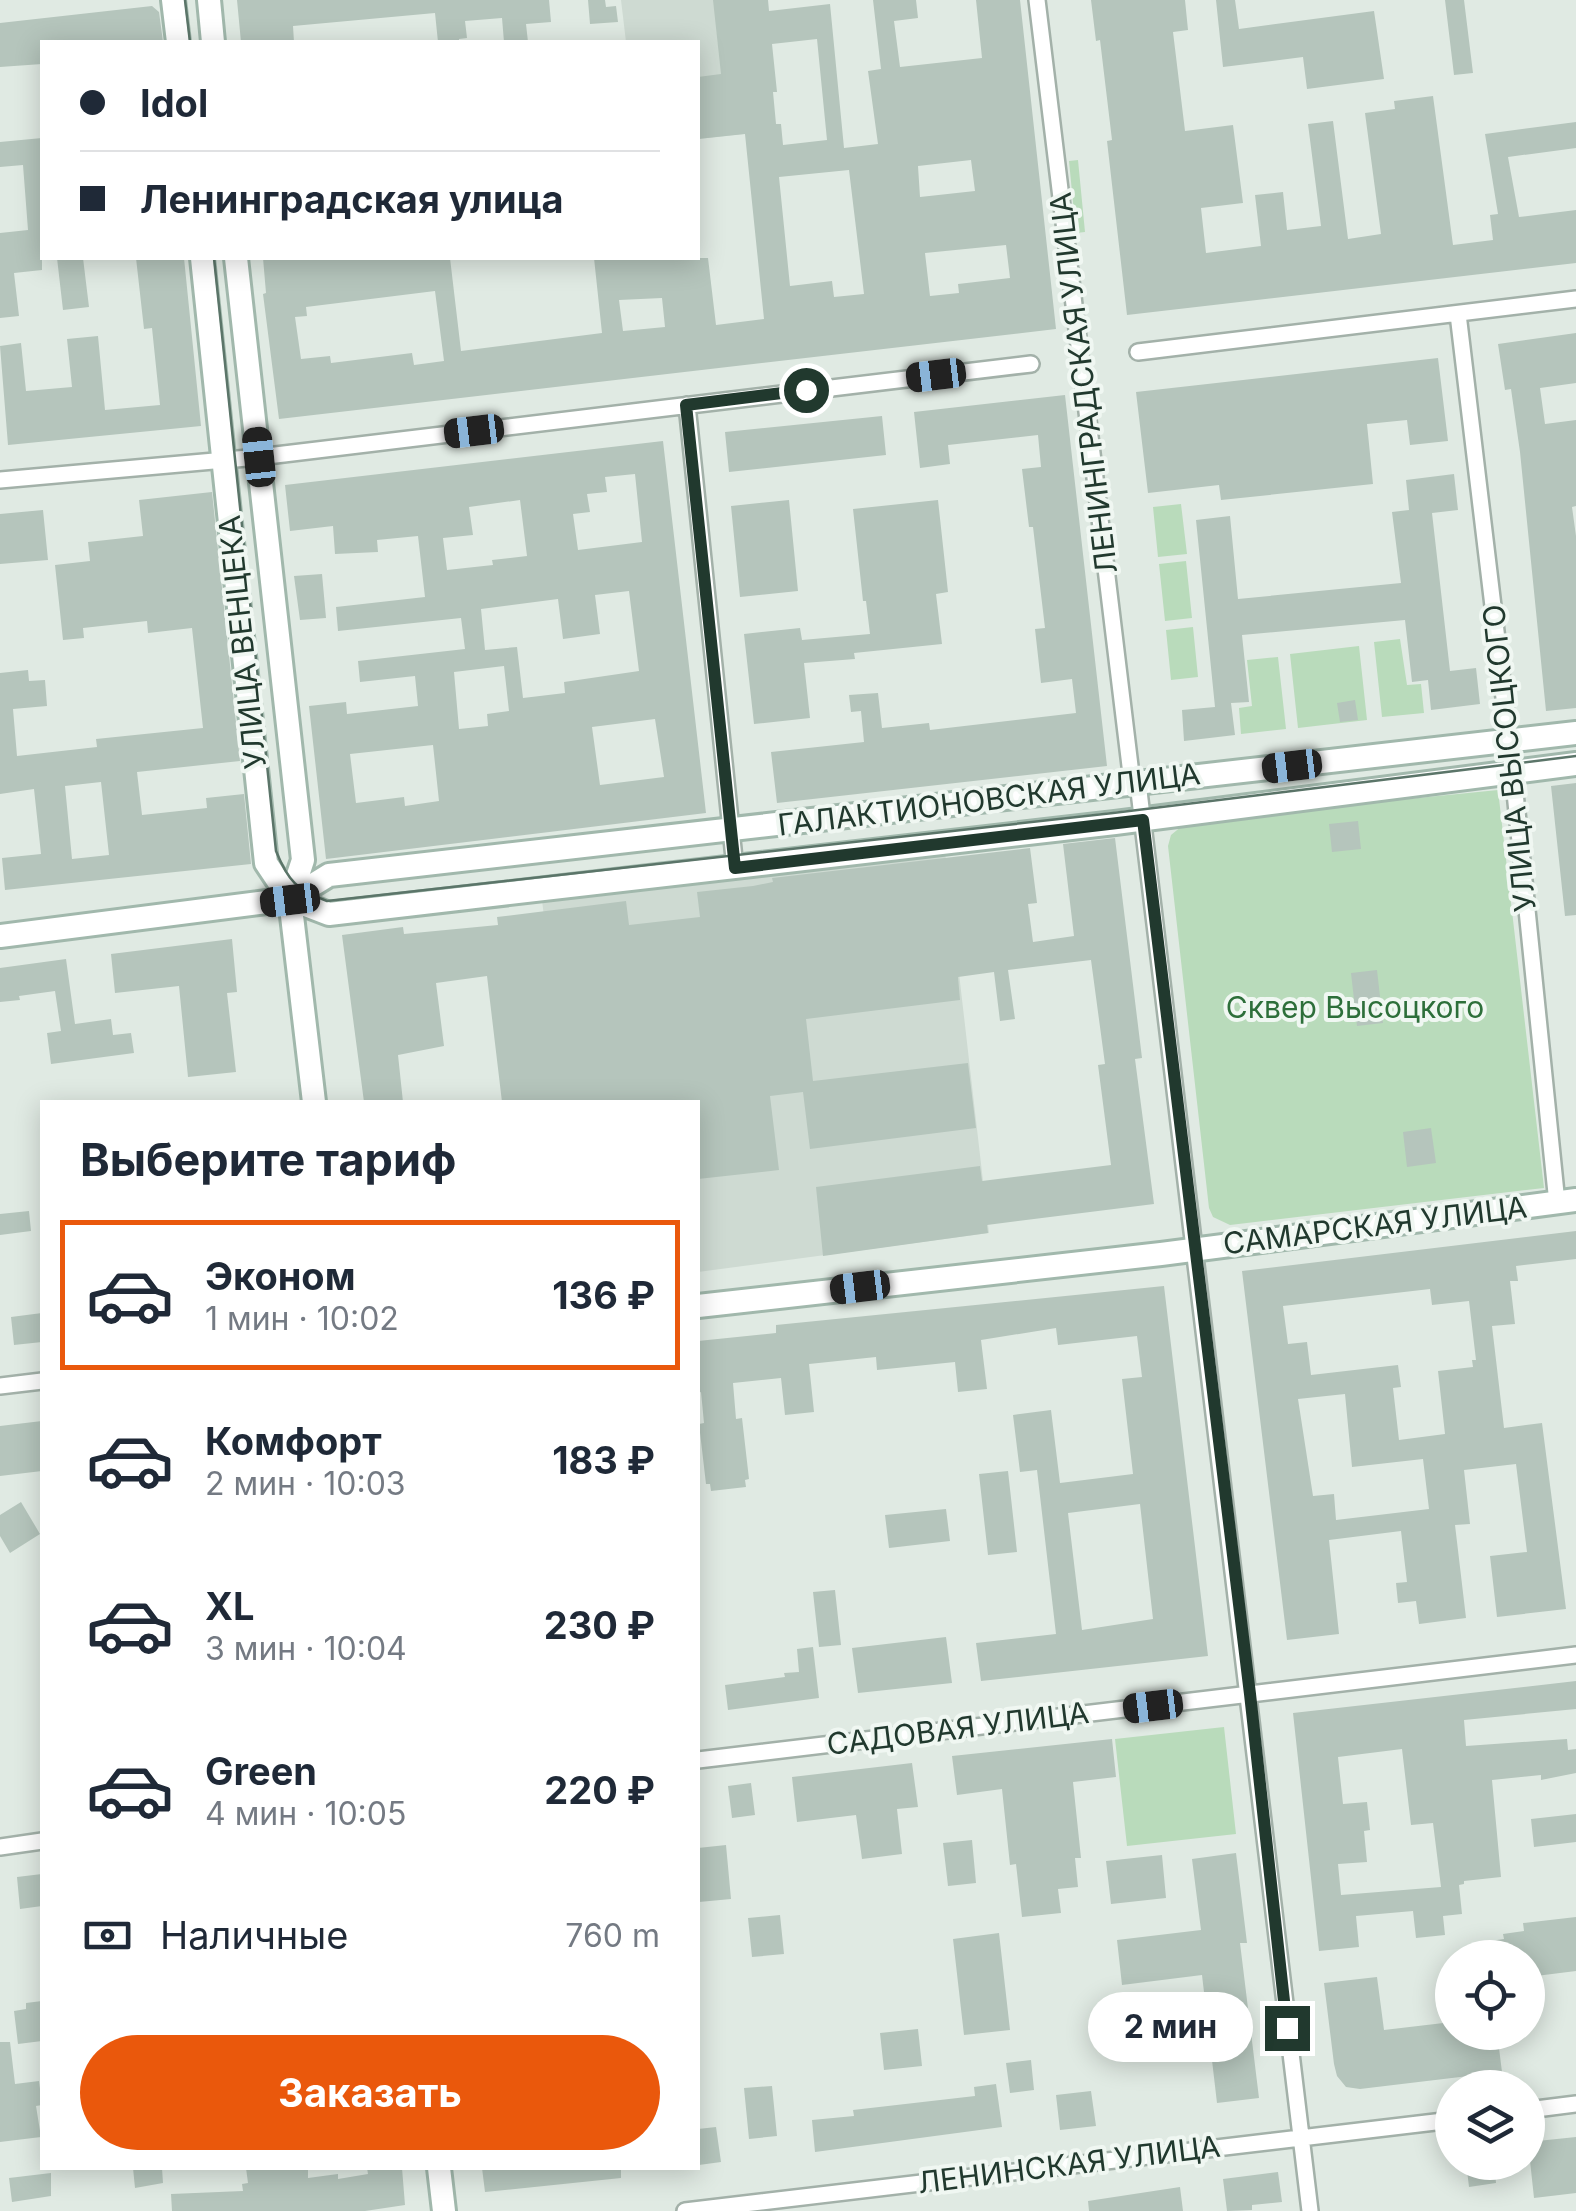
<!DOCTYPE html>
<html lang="ru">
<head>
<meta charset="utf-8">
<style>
  :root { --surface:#fff; --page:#f2f2f3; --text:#1f2937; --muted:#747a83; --line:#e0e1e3; --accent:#ea580c }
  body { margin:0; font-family:Inter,sans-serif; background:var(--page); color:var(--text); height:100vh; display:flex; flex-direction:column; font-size:38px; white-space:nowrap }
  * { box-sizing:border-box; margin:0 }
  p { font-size:32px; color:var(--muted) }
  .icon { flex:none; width:55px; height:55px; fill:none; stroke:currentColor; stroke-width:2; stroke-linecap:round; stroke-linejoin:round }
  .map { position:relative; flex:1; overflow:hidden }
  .panel { position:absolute; left:40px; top:1100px; width:660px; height:1070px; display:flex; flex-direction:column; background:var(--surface); border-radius:0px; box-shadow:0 5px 25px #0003 }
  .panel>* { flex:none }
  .top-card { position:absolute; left:40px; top:40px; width:660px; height:220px; border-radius:0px; box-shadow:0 5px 25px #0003; display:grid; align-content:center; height:220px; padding:0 40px; background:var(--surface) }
  .buttons { position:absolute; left:1435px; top:1940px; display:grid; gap:20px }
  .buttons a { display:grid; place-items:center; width:110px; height:110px; border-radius:50%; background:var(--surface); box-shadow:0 5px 25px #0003; font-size:50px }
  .end { position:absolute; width:45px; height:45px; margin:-22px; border:12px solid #21392e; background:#fff; box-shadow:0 0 0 5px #fff }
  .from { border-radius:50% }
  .bubble { position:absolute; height:70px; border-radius:35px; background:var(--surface); box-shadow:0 5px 25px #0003; font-size:32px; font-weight:700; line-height:70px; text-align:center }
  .car { position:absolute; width:30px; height:60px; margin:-30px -15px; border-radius:12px; box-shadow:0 0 8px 2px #0007; background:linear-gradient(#222 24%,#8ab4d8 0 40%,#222 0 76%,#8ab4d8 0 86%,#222 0) }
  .top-card b { display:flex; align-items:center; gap:35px; height:95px; font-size:38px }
  .top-card b+b { border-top:2px solid var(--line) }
  .top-card i { width:25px; height:25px; background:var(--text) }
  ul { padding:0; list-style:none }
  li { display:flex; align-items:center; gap:30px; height:150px; margin:0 20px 15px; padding:0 20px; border:5px solid transparent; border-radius:0px }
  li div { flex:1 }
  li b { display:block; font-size:38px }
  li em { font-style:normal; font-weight:700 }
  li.on { border-color:var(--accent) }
  li>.icon { width:90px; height:90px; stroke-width:1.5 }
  h2 { padding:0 40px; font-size:45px; line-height:120px }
  .pay { display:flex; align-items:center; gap:25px; height:110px; padding:0 40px; font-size:38px }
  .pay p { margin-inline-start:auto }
  .button { display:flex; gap:20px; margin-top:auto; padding:20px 40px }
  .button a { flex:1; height:115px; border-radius:60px; background:var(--accent); color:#fff; font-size:40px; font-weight:700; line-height:115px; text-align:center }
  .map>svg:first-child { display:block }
  .built { fill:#cedad2 }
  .green { fill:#b9dbbb }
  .building { fill:#b5c5bc; fill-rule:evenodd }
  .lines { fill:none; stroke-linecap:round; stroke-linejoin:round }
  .street-casing { stroke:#a3b1a9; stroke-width:20 }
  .secondary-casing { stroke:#a1b8ac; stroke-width:28 }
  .street { stroke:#fff; stroke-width:15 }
  .secondary { stroke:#fff; stroke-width:22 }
  .tram { stroke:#5b7569; stroke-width:2.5 }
  .route { stroke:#21392e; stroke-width:12 }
  .labels { text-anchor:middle; stroke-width:8; stroke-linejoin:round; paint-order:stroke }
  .street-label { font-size:30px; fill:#21392e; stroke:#f0f7f2 }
  .park-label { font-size:30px; fill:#2d6f3a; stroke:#f0f7f2 }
</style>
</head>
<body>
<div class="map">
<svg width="1576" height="2211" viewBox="0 0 1576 2211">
  <rect width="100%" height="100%" fill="#e0eae3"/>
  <!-- built -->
  <path class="built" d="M621,0H748L761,132L698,139V42H626Z
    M945,852L989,1233L698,1272V1102H566L542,900Z"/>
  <!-- green -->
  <path class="green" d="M1078,160L1085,232L1076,233L1069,161Z
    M1181,504L1187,554L1158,557L1153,507Z
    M1186,561L1192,618L1165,621L1159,564Z
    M1193,627L1198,677L1171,680L1166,630Z
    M1400,639L1407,685L1421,684L1424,713L1382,717L1374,642Z
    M1359,646L1367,720L1298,728L1290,654Z
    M1278,657L1286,729L1241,734L1239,708L1252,706L1247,660Z
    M1498,790L1544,1188L1230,1225L1213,1217L1209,1208L1168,846L1171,835L1188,821Z
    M1224,1727L1236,1834L1127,1846L1115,1739Z"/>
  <!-- building -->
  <path class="building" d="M237,0H549L551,22L526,24L528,42H504L502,18L465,21L467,38L459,39V42H438L435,13L293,26L294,42H241Z
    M588,0H605L606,7L616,6L618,22L590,24Z
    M713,0H768L769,11L830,4L844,148L878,144L868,71L881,69L873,0H916L918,18L894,21L900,67L982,58L976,0H1020L1056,329L279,419L263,294L266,293L263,258H450L461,351L602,333L594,258H708L716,325L764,319L745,134L698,139V77L721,74ZM817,39L827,140L783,145L781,124H776L773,92H777L772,44ZM971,160L975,191L920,197L918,166ZM849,170L864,294L834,297L832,281L790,286L779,177ZM1006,245L1010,278L958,284L959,293L930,296L925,253ZM435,291L444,361L414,365L412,353L331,363L330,356L301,359L295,317L307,316L306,307ZM662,298L665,327L623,331L619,300Z
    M1091,0H1185L1188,30L1173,32L1185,131L1233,125L1243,203L1201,208L1206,253L1261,246L1255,195L1283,192L1287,230L1321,226L1308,124L1333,121L1348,239L1381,234L1365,113L1395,109L1394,101L1433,96L1453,245L1493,240L1490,215L1498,214L1485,134L1576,122V148L1508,157L1519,217L1576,210V263L1127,315L1107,141L1112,140L1100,40L1096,41Z
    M1216,0H1235L1239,29L1374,11L1384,79L1307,89L1303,57L1223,67Z
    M1445,0H1464L1473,73L1454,75Z
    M152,6L159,12L163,42H42V64L0,67V23Z
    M42,138V270L14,273L19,316L0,318V233L28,230L23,165L0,167V142Z
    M57,258H83L89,307L63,310Z
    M136,258H184L201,426L8,445L0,346L21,343L26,391L72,387L67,339L98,336L105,410L160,405L152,328L144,329Z
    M1576,333V383L1540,388L1545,424L1576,420V506L1572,507L1576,536V708L1546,711L1520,452L1511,389L1505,390L1498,344Z
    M1438,358L1448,441L1410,445L1407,420L1367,424L1373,484L1221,500L1219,485L1148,493L1136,392Z
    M1065,395L1107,766L777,803L771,752L864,742L861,711L851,712L849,695L878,693L882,728L929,723L930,730L1076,713L1072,679L1041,683L1035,629L1045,628L1033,527H1029L1022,469L1041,467L1038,435L948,445L950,464L920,468L914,412Z
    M882,416L886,455L729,472L725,432Z
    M663,441L706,813L326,859L309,706L346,702L347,714L418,706L415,676L360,682L358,661L465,649L461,618L338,631L336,607L425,597L418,536L377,540L378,552L335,554L333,526L290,531L285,485ZM635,474L642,542L578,550L573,514L590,512L587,494L607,492L605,477ZM520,500L527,556L492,560L493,565L447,570L443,538L473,535L469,507ZM629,591L639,671L564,682L565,693L523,698L517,647L485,650L481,609L558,599L563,639L600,634L595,595ZM504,666L509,711L487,714L488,726L459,729L454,672ZM655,719L664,777L600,785L592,727ZM433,745L439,801L405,806L404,797L356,803L350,754Z
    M1454,474L1458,510L1432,513L1450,671L1476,668L1480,704L1431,710L1428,680L1412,682L1405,620L1242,635L1249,702L1231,703L1235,735L1184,741L1182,710L1215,707L1196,520L1230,516L1238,599L1401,583L1392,512L1409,510L1406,480Z
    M212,492L240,761L137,772L142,815L207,808L206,798L244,794L251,864L5,890L2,858L41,854L34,789L0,794V673L28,670L29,681L45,680L47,706L13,709L17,756L97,747L96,739L203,728L192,628L148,633L147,621L83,628L84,638L63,640L55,565L90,561L88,542L143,536L139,500ZM101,782L109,855L72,859L65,786Z
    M789,500L798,591L740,597L731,506Z
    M938,500L948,592L936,594L942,644L854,653L855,659L804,663L810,718L754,724L744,634L800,628L802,640L870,634L866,601H863L853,509Z
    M43,510L48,560L0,564V514Z
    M322,574L326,618L300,620L294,576Z
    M1355,700L1358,720L1340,722L1337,703Z
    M1576,783V915L1565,916L1551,786Z
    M1358,821L1361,849L1332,852L1329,824Z
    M1115,838L1142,1058L1135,1059L1154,1204L987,1225L988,1233L823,1256L816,1187L980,1166L982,1181L1111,1165L1098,1065L1105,1064L1091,960L1008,970L1015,1019L1000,1021L994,972L958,977L960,1000L806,1019L813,1081L968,1063L976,1128L810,1149L803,1092L770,1096L779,1170L698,1179V1102H502L487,976L436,983L444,1046L398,1055L403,1102H364L342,935L403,927L404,934L498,925L497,917L626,901L629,925L700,917L697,892L753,886L773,882L772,878L1030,848L1037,903L1028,904L1033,942L1074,936L1063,844Z
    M232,939L237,992L227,993L236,1072L188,1077L179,986L115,993L111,954Z
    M66,959L75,1024L111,1019L113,1035L131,1033L134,1053L51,1064L47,1033L61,1031L55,991L19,996L20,1000L0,1002V968Z
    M1377,970L1383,1023L1357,1026L1351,973Z
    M1431,1128L1436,1163L1407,1167L1403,1132Z
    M29,1211L31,1231L0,1235V1214Z
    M1576,1231V1259L1516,1266L1518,1281H1510L1515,1324L1492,1326L1504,1428L1542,1423L1566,1609L1497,1617L1490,1556L1527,1552L1516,1464L1464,1470L1470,1524L1455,1525L1466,1618L1419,1624L1416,1601L1398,1603L1396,1583L1407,1582L1401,1531L1329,1540L1339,1634L1287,1640L1242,1271ZM1430,1289L1432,1305L1469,1301L1476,1360H1472L1473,1367L1438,1371L1445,1434L1399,1440L1393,1388L1401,1387L1398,1365L1311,1375L1307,1342L1288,1344L1283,1306ZM1345,1394L1352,1467L1423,1459L1429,1509L1336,1520L1334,1494L1313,1496L1298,1399Z
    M1164,1286L1208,1656L981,1681L976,1643L1056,1634L1037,1470L1020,1472L1013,1415L1051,1410L1060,1483L1133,1474L1122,1379L1142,1377L1137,1336L1058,1345L1056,1328L981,1340L987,1389L958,1392L955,1362L877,1370L876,1357L809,1364L814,1412L785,1415L781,1378L733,1383L736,1419L742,1418L749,1479L745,1480L746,1487L711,1491L710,1484H706L699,1424L704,1423L701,1392L698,1393V1341L776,1333V1325ZM1140,1504L1153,1619L1082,1630L1068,1513Z
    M42,1313V1342L14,1345L11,1317Z
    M42,1421V1471L0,1476V1426Z
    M1008,1471L1017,1552L988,1555L979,1474Z
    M21,1502L40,1534L10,1553L0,1536V1515Z
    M946,1509L950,1541L889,1548L885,1515Z
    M835,1590L841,1645L819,1647L813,1592Z
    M946,1637L952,1683L858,1693L852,1648Z
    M813,1647L819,1698L728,1710L725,1685L785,1677L784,1673L799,1672L797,1649Z
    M1576,1681V1709L1464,1720L1466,1746L1567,1739L1568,1750L1576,1749V1773L1541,1780V1775L1492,1780L1501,1877L1464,1881V1884L1459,1885L1462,1914L1443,1916L1445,1935L1416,1938L1413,1911L1356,1916L1359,1947L1319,1951L1293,1713ZM1402,1749L1411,1825L1433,1823L1441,1887L1341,1895L1338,1864L1367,1862L1364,1831L1370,1830L1367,1802L1343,1804L1338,1757Z
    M1112,1739L1116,1777L1073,1782L1081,1858H1075L1078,1887L1058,1889L1061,1913L1022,1917L1016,1864L1010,1865L1002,1789L957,1795L952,1756Z
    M912,1763L918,1807L897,1809L902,1854L862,1859L856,1815L797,1822L792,1777Z
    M751,1783L755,1815L732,1818L728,1786Z
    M1576,1814V1842L1534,1847L1531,1819Z
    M972,1840L976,1883L948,1886L943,1843Z
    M726,1845L731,1899L699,1902L698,1848Z
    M1236,1853L1247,1943H1240L1259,2098L1217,2103L1202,1975L1122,1985L1117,1940L1201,1930L1192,1859Z
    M1162,1855L1166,1898L1111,1904L1106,1861Z
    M42,1874V1906L20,1909L17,1877Z
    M780,1915L784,1954L752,1957L748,1918Z
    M1576,1917V1971L1528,1977V1958H1492L1490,1941L1504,1939L1503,1934L1524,1931L1523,1923Z
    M999,1933L1010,2030L964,2035L953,1939Z
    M1377,1977L1384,2030L1452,2022V2032H1497L1502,2072L1360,2089L1346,2087L1337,2076L1334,2064L1324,1983Z
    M42,2001V2041L18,2044L14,2011L26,2009V2003Z
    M918,2029L922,2066L884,2070L880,2033Z
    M0,2042H10L15,2084L39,2081L42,2105L36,2106L41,2137L0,2142Z
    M1031,2060L1034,2090L1010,2093L1006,2063Z
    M996,2084L1002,2127L815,2152L812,2120L854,2116L853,2110L975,2096L974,2087Z
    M772,2086L777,2136L749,2139L744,2088Z
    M1091,2091L1096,2126L1060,2130L1056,2095Z
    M716,2127L721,2162L699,2165L698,2129Z
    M1576,2137V2193L1534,2198L1528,2142Z
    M1466,2162H1494L1496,2183L1469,2187Z
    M133,2168H162L163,2183L135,2188Z
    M246,2168H308V2178L338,2174V2179L368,2174L367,2168H402L405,2205L365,2211H172L171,2194L243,2191L242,2184L248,2183Z
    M482,2168H621V2178L485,2192Z
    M1278,2172L1282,2202L1252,2205V2210L1227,2211L1223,2179Z
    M51,2173V2196L12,2202L9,2178Z
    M1180,2187L1183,2211H1089L1088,2201Z"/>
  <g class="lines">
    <defs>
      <path id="street" d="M1037,0L1130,766
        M1458,314L1513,773L1557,1203
        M1138,352L1576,299
        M687,405L735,868
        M0,480L259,457L1031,364
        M1138,783L1310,2211
        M0,1386L42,1381
        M698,1760L1576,1655
        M0,1847L42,1841
        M1528,2110L1576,2104
        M685,2211L1452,2120"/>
      <path id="secondary" d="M173,0L178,42
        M209,0L213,42
        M202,258L266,863L290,899
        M236,258L303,860L290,899L314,1102
        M290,899L329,914L1115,823L1576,764
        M0,936L290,899L329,875L1576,733
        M698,1306L1161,1254L1576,1200
        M439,2168L444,2211"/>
    </defs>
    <!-- street casing -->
    <use href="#street" class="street-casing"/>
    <!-- secondary casing -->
    <use href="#secondary" class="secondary-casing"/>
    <!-- street -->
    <use href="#street" class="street"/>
    <!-- secondary -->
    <use href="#secondary" class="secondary"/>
    <!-- tram -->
    <path class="tram" d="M185,0L190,42
      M214,258L276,851C288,881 297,890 327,901L1113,813L1576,756"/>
  </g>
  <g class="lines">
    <!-- route -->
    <path class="route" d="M806,390L686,405L735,868L1143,820L1250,1694L1287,2028"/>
  </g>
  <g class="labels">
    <!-- street labels -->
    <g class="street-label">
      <text transform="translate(1084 383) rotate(-97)" y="10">ЛЕНИНГРАДСКАЯ УЛИЦА</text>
      <text transform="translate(243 642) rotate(-96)" y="10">УЛИЦА ВЕНЦЕКА</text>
      <text transform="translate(1510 758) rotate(-96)" y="10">УЛИЦА ВЫСОЦКОГО</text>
      <text transform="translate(989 800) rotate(-7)" y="10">ГАЛАКТИОНОВСКАЯ УЛИЦА</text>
      <text transform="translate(1375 1226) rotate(-7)" y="10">САМАРСКАЯ УЛИЦА</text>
      <text transform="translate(958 1729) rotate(-7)" y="10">САДОВАЯ УЛИЦА</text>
      <text transform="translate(1069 2165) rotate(-7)" y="10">ЛЕНИНСКАЯ УЛИЦА</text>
    </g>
    <!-- park labels -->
    <g class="park-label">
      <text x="1355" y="1018">Сквер Высоцкого</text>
    </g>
  </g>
</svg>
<div class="buttons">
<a><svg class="icon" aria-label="locate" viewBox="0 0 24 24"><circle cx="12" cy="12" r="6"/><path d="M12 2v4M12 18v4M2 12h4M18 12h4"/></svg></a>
<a><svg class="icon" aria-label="layers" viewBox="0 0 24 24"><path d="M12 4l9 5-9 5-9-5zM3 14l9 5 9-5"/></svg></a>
</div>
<i class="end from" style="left:806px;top:390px"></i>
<i class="end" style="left:1287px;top:2028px"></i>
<div class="bubble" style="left:1088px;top:1992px;width:165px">2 мин</div>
<i class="car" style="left:936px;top:375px;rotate:263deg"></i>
<i class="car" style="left:474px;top:431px;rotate:263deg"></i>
<i class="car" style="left:259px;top:457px;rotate:354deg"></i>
<i class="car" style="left:1292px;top:766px;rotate:263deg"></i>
<i class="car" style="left:290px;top:900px;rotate:263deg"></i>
<i class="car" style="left:860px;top:1287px;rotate:263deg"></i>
<i class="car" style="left:1153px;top:1706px;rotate:263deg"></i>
<div class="top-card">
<b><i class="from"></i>Idol</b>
<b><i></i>Ленинградская улица</b>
</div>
<section class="panel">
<h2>Выберите тариф</h2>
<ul>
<li class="on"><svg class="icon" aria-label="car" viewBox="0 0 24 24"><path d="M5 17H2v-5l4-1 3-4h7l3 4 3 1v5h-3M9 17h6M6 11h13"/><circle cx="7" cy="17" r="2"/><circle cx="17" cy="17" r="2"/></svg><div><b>Эконом</b><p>1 мин · 10:02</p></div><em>136 ₽</em></li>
<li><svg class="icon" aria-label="car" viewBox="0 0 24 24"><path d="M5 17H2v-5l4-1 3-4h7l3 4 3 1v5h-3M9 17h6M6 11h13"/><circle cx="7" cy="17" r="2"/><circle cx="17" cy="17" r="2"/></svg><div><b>Комфорт</b><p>2 мин · 10:03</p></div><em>183 ₽</em></li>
<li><svg class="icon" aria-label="car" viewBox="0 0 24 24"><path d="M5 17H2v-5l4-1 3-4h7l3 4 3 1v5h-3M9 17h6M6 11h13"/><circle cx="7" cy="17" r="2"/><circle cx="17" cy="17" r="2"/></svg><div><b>XL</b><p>3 мин · 10:04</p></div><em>230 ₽</em></li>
<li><svg class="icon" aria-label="car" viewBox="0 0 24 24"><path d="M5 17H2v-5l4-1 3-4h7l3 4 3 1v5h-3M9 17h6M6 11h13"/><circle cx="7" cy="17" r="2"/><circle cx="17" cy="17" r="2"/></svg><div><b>Green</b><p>4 мин · 10:05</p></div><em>220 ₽</em></li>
</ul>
<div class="pay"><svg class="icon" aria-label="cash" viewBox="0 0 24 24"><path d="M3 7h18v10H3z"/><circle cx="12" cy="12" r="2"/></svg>Наличные<p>760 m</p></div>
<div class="button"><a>Заказать</a></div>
</section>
</div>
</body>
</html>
